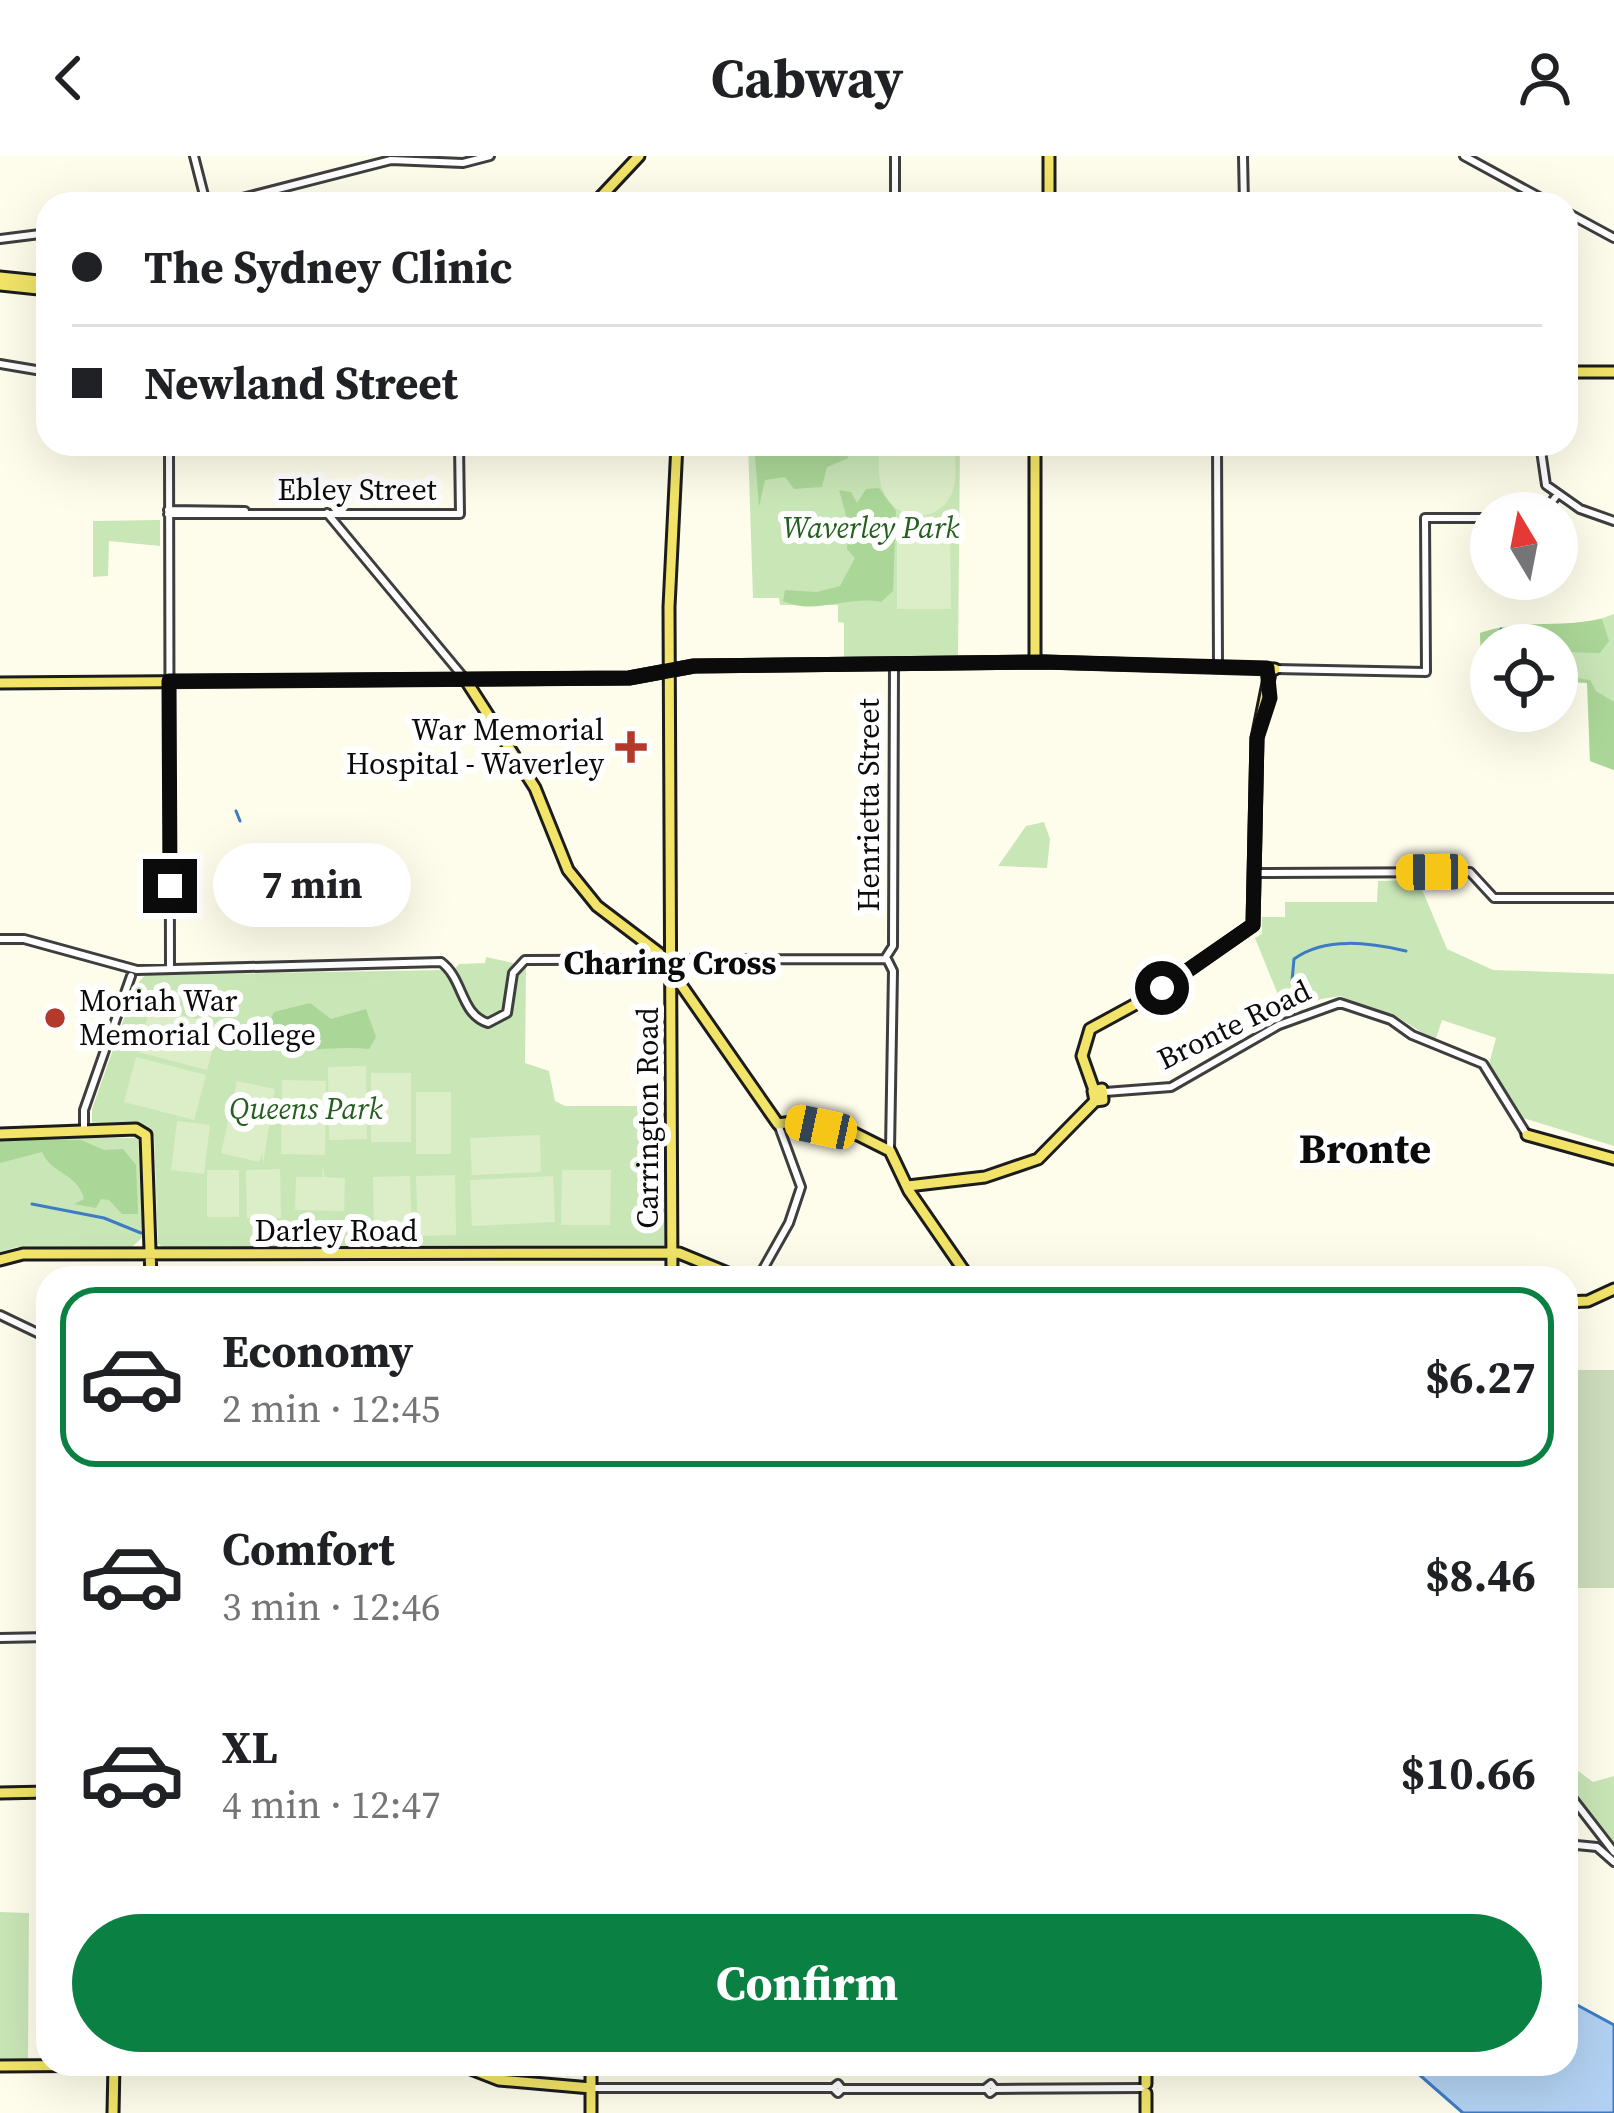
<!DOCTYPE html>
<html lang="en">
<head>
<meta charset="utf-8">
<style>
  :root { --surface:#fff; --page:#f6f6f6; --text:#202124; --muted:#757577; --line:#e0e0e0; --accent:#0b8043 }
  body { margin:0; font-family:"Source Serif 4",serif; background:var(--page); color:var(--text); height:100vh; display:flex; flex-direction:column; font-size:45px; white-space:nowrap }
  * { box-sizing:border-box; margin:0 }
  p { font-size:39px; color:var(--muted) }
  .icon { flex:none; width:66px; height:66px; fill:none; stroke:currentColor; stroke-width:2; stroke-linecap:round; stroke-linejoin:round }
  .map { position:relative; flex:1; overflow:hidden }
  .drawer { position:absolute; left:36px; top:1110px; width:1542px; height:810px; display:flex; flex-direction:column; background:var(--surface); border-radius:36px; box-shadow:0 12px 48px #0002 }
  .drawer>* { flex:none }
  .top-card { position:absolute; left:36px; top:36px; width:1542px; height:264px; border-radius:36px; box-shadow:0 12px 48px #0002; display:grid; align-content:center; height:264px; padding:0 36px; background:var(--surface) }
  .needle { width:78px; rotate:350deg }
  .fabs { position:absolute; left:1470px; top:336px; display:grid; gap:24px }
  .fabs a { display:grid; place-items:center; width:108px; height:108px; border-radius:50%; background:var(--surface); box-shadow:0 12px 48px #0002; font-size:60px }
  .end { position:absolute; width:54px; height:54px; margin:-27px; border:15px solid #0b0b0b; background:#fff; box-shadow:0 0 0 6px #fff }
  .from { border-radius:50% }
  .bubble { position:absolute; height:84px; border-radius:42px; background:var(--surface); box-shadow:0 12px 48px #0002; font-size:39px; font-weight:700; line-height:84px; text-align:center }
  .car { position:absolute; width:36px; height:72px; margin:-36px -18px; border-radius:15px; box-shadow:0 0 9px 3px #0007; background:linear-gradient(#f5c518 24%,#345 0 40%,#f5c518 0 76%,#345 0 86%,#f5c518 0) }
  .top-card b { display:flex; align-items:center; gap:42px; height:114px; font-size:45px }
  .top-card b+b { border-top:3px solid var(--line) }
  .top-card i { width:30px; height:30px; background:var(--text) }
  ul { padding:21px 0 0; list-style:none }
  li { display:flex; align-items:center; gap:36px; height:180px; margin:0 24px 18px; padding:0 12px; border:6px solid transparent; border-radius:36px }
  li div { flex:1 }
  li b { display:block; font-size:45px }
  li em { font-style:normal; font-weight:700 }
  li.on { border-color:var(--accent) }
  li>.icon { width:108px; height:108px; stroke-width:1.5 }
  .cta { display:flex; gap:24px; margin-top:auto; padding:24px 36px }
  .cta a { flex:1; height:138px; border-radius:72px; background:var(--accent); color:#fff; font-size:48px; font-weight:700; line-height:138px; text-align:center }
  header { display:flex; justify-content:space-between; align-items:center; height:156px; padding:0 36px; background:var(--surface); font-size:54px; font-weight:700 }
  .map>svg:first-child { display:block }
  .green { fill:#c9e6b7 }
  .forest { fill:#aad697 }
  .cemetery { fill:#cfdebe }
  .pitch { fill:#dbeec8 }
  .water { fill:#b2d1f2; stroke:#3d7cc5; stroke-width:3 }
  .lines { fill:none; stroke-linecap:round; stroke-linejoin:round }
  .stream { stroke:#3d7cc5; stroke-width:3 }
  .minor-casing { stroke:#3e3e3e; stroke-width:12 }
  .major-casing { stroke:#1c1c1c; stroke-width:15 }
  .minor { stroke:#fff; stroke-width:6 }
  .major { stroke:#f1e468; stroke-width:9 }
  .route { stroke:#0b0b0b; stroke-width:15 }
  .poi-dot { fill:#b3392b; stroke:#fff; stroke-width:4.5 }
  .labels { text-anchor:middle; stroke-width:12; stroke-linejoin:round; paint-order:stroke }
  .street-label { font-size:30px; fill:#0b0b0b; stroke:#fff }
  .park-label { font-size:30px; font-style:italic; fill:#245f20; stroke:#fff }
  .poi-label { font-size:30px; fill:#0b0b0b; stroke:#fff; text-anchor:end }
  .neighbourhood-label { font-size:33px; font-weight:bold; fill:#0b0b0b; stroke:#fff }
  .district-label { font-size:42px; font-weight:bold; fill:#0b0b0b; stroke:#fff }
</style>
</head>
<body>
<header><svg class="icon" aria-label="back" viewBox="0 0 24 24"><path d="M15 5l-7 7 7 7"/></svg>Cabway<svg class="icon" aria-label="person" viewBox="0 0 24 24"><circle cx="12" cy="8" r="4"/><path d="M4 21q1-7 8-7t8 7"/></svg></header>
<div class="map">
<svg width="1614" height="1957" viewBox="0 0 1614 1957">
  <rect width="100%" height="100%" fill="#fefdeb"/>
  <!-- green -->
  <path class="green" d="M748,288H960L958,499L844,502V467L838,466V449H780L779,442H753Z
    M160,364V390L109,385L108,420L93,421V365Z
    M1614,458V614L1590,605L1588,527L1557,525V489H1491V500H1481L1480,477C1525,461 1569,476 1614,458Z
    M1044,666L1050,683L1047,712L998,710L1026,670Z
    M1418,724L1447,793L1493,814L1614,818V990L1520,961L1489,908L1496,882L1442,864L1435,885L1393,858L1370,856L1341,840L1321,843L1287,861L1255,782L1262,778V761H1285V746H1377L1378,725Z
    M486,801L513,807L505,856L491,863L472,853L454,814L459,808L485,807Z
    M526,812L525,907L549,915L555,945L565,950H665L664,1092L163,1091L158,1088L154,980L137,968L92,969V953L135,831L145,819L444,814L471,862L489,870L511,859L516,819Z
    M0,980L138,982L143,1081L132,1091H17L0,1096Z
    M1566,1606L1593,1626L1614,1620V1688L1566,1628Z
    M0,1756L29,1757L28,1904H0Z"/>
  <!-- forest -->
  <path class="forest" d="M754,288L836,289L849,302L827,311L822,331L794,333L785,321L765,324L759,351Z
    M879,332L896,355L893,435L881,446C848,439 814,460 783,445L785,434L817,436L840,430L855,402L847,393L849,370L839,334L851,336L857,347L866,333Z
    M1602,463L1609,485L1600,497L1557,496V489H1491V500H1481L1480,477C1521,463 1560,472 1602,463Z
    M1559,511L1565,520L1590,524L1596,535L1614,546V614L1590,605L1587,527L1557,525Z
    M310,847L331,863L366,853L376,881L369,893C336,889 301,898 271,890L264,879L274,856Z
    M0,984H81L104,994L123,993L136,1009L138,1058H122L109,1044L101,1043L96,1052L74,1048L84,1043C78,1017 51,1018 42,996L0,1007Z"/>
  <!-- cemetery -->
  <path class="cemetery" d="M1566,1214H1614V1432H1566Z"/>
  <!-- pitch -->
  <path class="pitch" d="M879,288H954C955,304 958,322 952,337C939,368 897,366 884,337C877,322 879,303 879,288Z
    M950,368L951,453H897V369Z
    M150,851L219,869L207,914L138,896Z
    M136,901L206,919L194,964L124,946Z
    M366,910L367,983L329,984L328,911Z
    M371,917H411V986H371Z
    M282,924L326,925L325,999L281,998Z
    M237,925L275,933L263,1008L262,997L259,1006L221,997Z
    M416,936H451V998H416Z
    M177,965L210,969L204,1018L171,1014Z
    M540,979L541,1016L472,1019L470,982Z
    M323,1007L324,1021L345,1022L344,1055L295,1054L296,1021H322Z
    M280,1013L281,1062H247L246,1014Z
    M207,1014H239V1061H207Z
    M562,1014H611L610,1069H561Z
    M455,1019L456,1079L418,1080L416,1020Z
    M410,1020L412,1080L374,1081L373,1021Z
    M553,1020L555,1066L472,1070L470,1024Z"/>
  <!-- water -->
  <path class="water" d="M1566,1843L1614,1869V1957H1463L1407,1908H1566Z"/>
  <g class="lines">
    <!-- stream -->
    <path class="stream" d="M1501,473L1498,483L1512,489
      M236,655L240,665
      M1292,825L1294,803C1325,780 1371,787 1406,795
      M32,1048L104,1062L141,1077"/>
    <defs>
      <path id="minor" d="M194,0L206,47
        M1243,0L1244,48
        M1464,0L1552,48
        M219,48L391,4L463,7L490,0
        M895,48V0
        M1566,56L1614,82
        M0,83L48,77
        M0,208L48,216
        M169,288L170,810
        M1217,288L1218,507
        M1540,288L1546,329L1580,353L1614,365
        M168,354L245,355
        M327,357L465,523
        M1543,357L1558,338
        M168,358H460L459,288
        M1275,513L1426,516L1425,362H1491
        M1255,717L1470,716L1494,742H1614
        M0,783H24L137,814L441,806C464,823 460,858 488,867L507,857L513,817L525,804L887,803L893,815L890,994
        M886,801L893,790L894,508
        M1105,936L1171,931L1279,869L1340,847L1391,864L1412,879L1483,908L1527,979
        M84,975V954L131,820
        M758,1122L789,1067L801,1031L778,968
        M0,1159L48,1182
        M0,1482L48,1481
        M1566,1634L1614,1696
        M1566,1688L1597,1691L1614,1706
        M991,1928L995,1933L990,1937L986,1932Z
        M591,1932H833L838,1937L842,1933L838,1928L833,1932
        M842,1933H986
        M995,1933L1142,1932"/>
      <path id="major" d="M1049,0V48
        M594,48L639,0
        M0,121L48,126
        M0,129L48,134
        M1566,216H1614
        M1035,288V506
        M465,523L535,632L568,714L597,750L659,797L778,968L792,966L852,976L890,995L909,1035L969,1122
        M0,527L629,522L694,510L1044,506L1275,513
        M1094,934L1082,900L1090,873L1156,837L1253,769L1257,582L1270,517
        M0,978L136,973L146,979L151,1122
        M1527,979L1614,1003
        M908,1030L985,1021L1038,1003L1095,945L1103,944L1102,933L1093,935L1095,945
        M0,1104L23,1098L679,1097L740,1122
        M672,1122L669,451L677,288
        M1566,1146L1588,1145L1614,1133
        M0,1637L48,1636
        M458,1908L499,1924L591,1932
        M0,1910L280,1908
        M1146,1928V1908
        M113,1957L114,1908
        M591,1957V1908
        M1146,1957V1937"/>
    </defs>
    <!-- minor casing -->
    <use href="#minor" class="minor-casing"/>
    <!-- major casing -->
    <use href="#major" class="major-casing"/>
    <!-- minor -->
    <use href="#minor" class="minor"/>
    <!-- major -->
    <use href="#major" class="major"/>
  </g>
  <g class="lines">
    <!-- route -->
    <path class="route" d="M170,730L169,525L629,522L694,510L1044,506L1267,512L1270,542L1257,582L1253,769L1162,832"/>
  </g>
  <!-- markers -->
  <g class="poi-dot">
    <path d="M625 573h12v12h12v12h-12v12h-12v-12h-12v-12h12z"/>
    <circle cx="55" cy="862" r="12"/>
  </g>
  <g class="labels">
    <!-- street labels -->
    <g class="street-label">
      <text x="357" y="344">Ebley Street</text>
      <text transform="translate(869 649) rotate(-90)" y="10">Henrietta Street</text>
      <text transform="translate(1234 869) rotate(-26)" y="10">Bronte Road</text>
      <text transform="translate(648 962) rotate(-90)" y="10">Carrington Road</text>
      <text x="336" y="1085">Darley Road</text>
    </g>
    <!-- park labels -->
    <g class="park-label">
      <text x="871" y="382">Waverley Park</text>
      <text x="306" y="963">Queens Park</text>
    </g>
    <!-- poi labels -->
    <g class="poi-label">
      <text x="604" y="584">War Memorial<tspan x="604" dy="34">Hospital - Waverley</tspan></text>
      <text x="79" y="855" text-anchor="start">Moriah War<tspan x="79" dy="34">Memorial College</tspan></text>
    </g>
    <!-- neighbourhood labels -->
    <g class="neighbourhood-label">
      <text x="670" y="818">Charing Cross</text>
    </g>
    <!-- district labels -->
    <g class="district-label">
      <text x="1365" y="1007">Bronte</text>
    </g>
  </g>
</svg>
<div class="fabs">
<a><svg class="needle" viewBox="-14 -14 28 28"><path d="M0-13l5 13h-10z" fill="#e53935"/><path d="M0 13l5-13h-10z" fill="#757577"/></svg></a>
<a><svg class="icon" aria-label="locate" viewBox="0 0 24 24"><circle cx="12" cy="12" r="6"/><path d="M12 2v4M12 18v4M2 12h4M18 12h4"/></svg></a>
</div>
<i class="end from" style="left:1162px;top:832px"></i>
<i class="end" style="left:170px;top:730px"></i>
<div class="bubble" style="left:213px;top:687px;width:198px">7 min</div>
<i class="car" style="left:1432px;top:716px;rotate:269deg"></i>
<i class="car" style="left:821px;top:971px;rotate:282deg"></i>
<div class="top-card">
<b><i class="from"></i>The Sydney Clinic</b>
<b><i></i>Newland Street</b>
</div>
<section class="drawer">
<ul>
<li class="on"><svg class="icon" aria-label="car" viewBox="0 0 24 24"><path d="M5 17H2v-5l4-1 3-4h7l3 4 3 1v5h-3M9 17h6M6 11h13"/><circle cx="7" cy="17" r="2"/><circle cx="17" cy="17" r="2"/></svg><div><b>Economy</b><p>2 min · 12:45</p></div><em>$6.27</em></li>
<li><svg class="icon" aria-label="car" viewBox="0 0 24 24"><path d="M5 17H2v-5l4-1 3-4h7l3 4 3 1v5h-3M9 17h6M6 11h13"/><circle cx="7" cy="17" r="2"/><circle cx="17" cy="17" r="2"/></svg><div><b>Comfort</b><p>3 min · 12:46</p></div><em>$8.46</em></li>
<li><svg class="icon" aria-label="car" viewBox="0 0 24 24"><path d="M5 17H2v-5l4-1 3-4h7l3 4 3 1v5h-3M9 17h6M6 11h13"/><circle cx="7" cy="17" r="2"/><circle cx="17" cy="17" r="2"/></svg><div><b>XL</b><p>4 min · 12:47</p></div><em>$10.66</em></li>
</ul>
<div class="cta"><a>Confirm</a></div>
</section>
</div>
</body>
</html>
